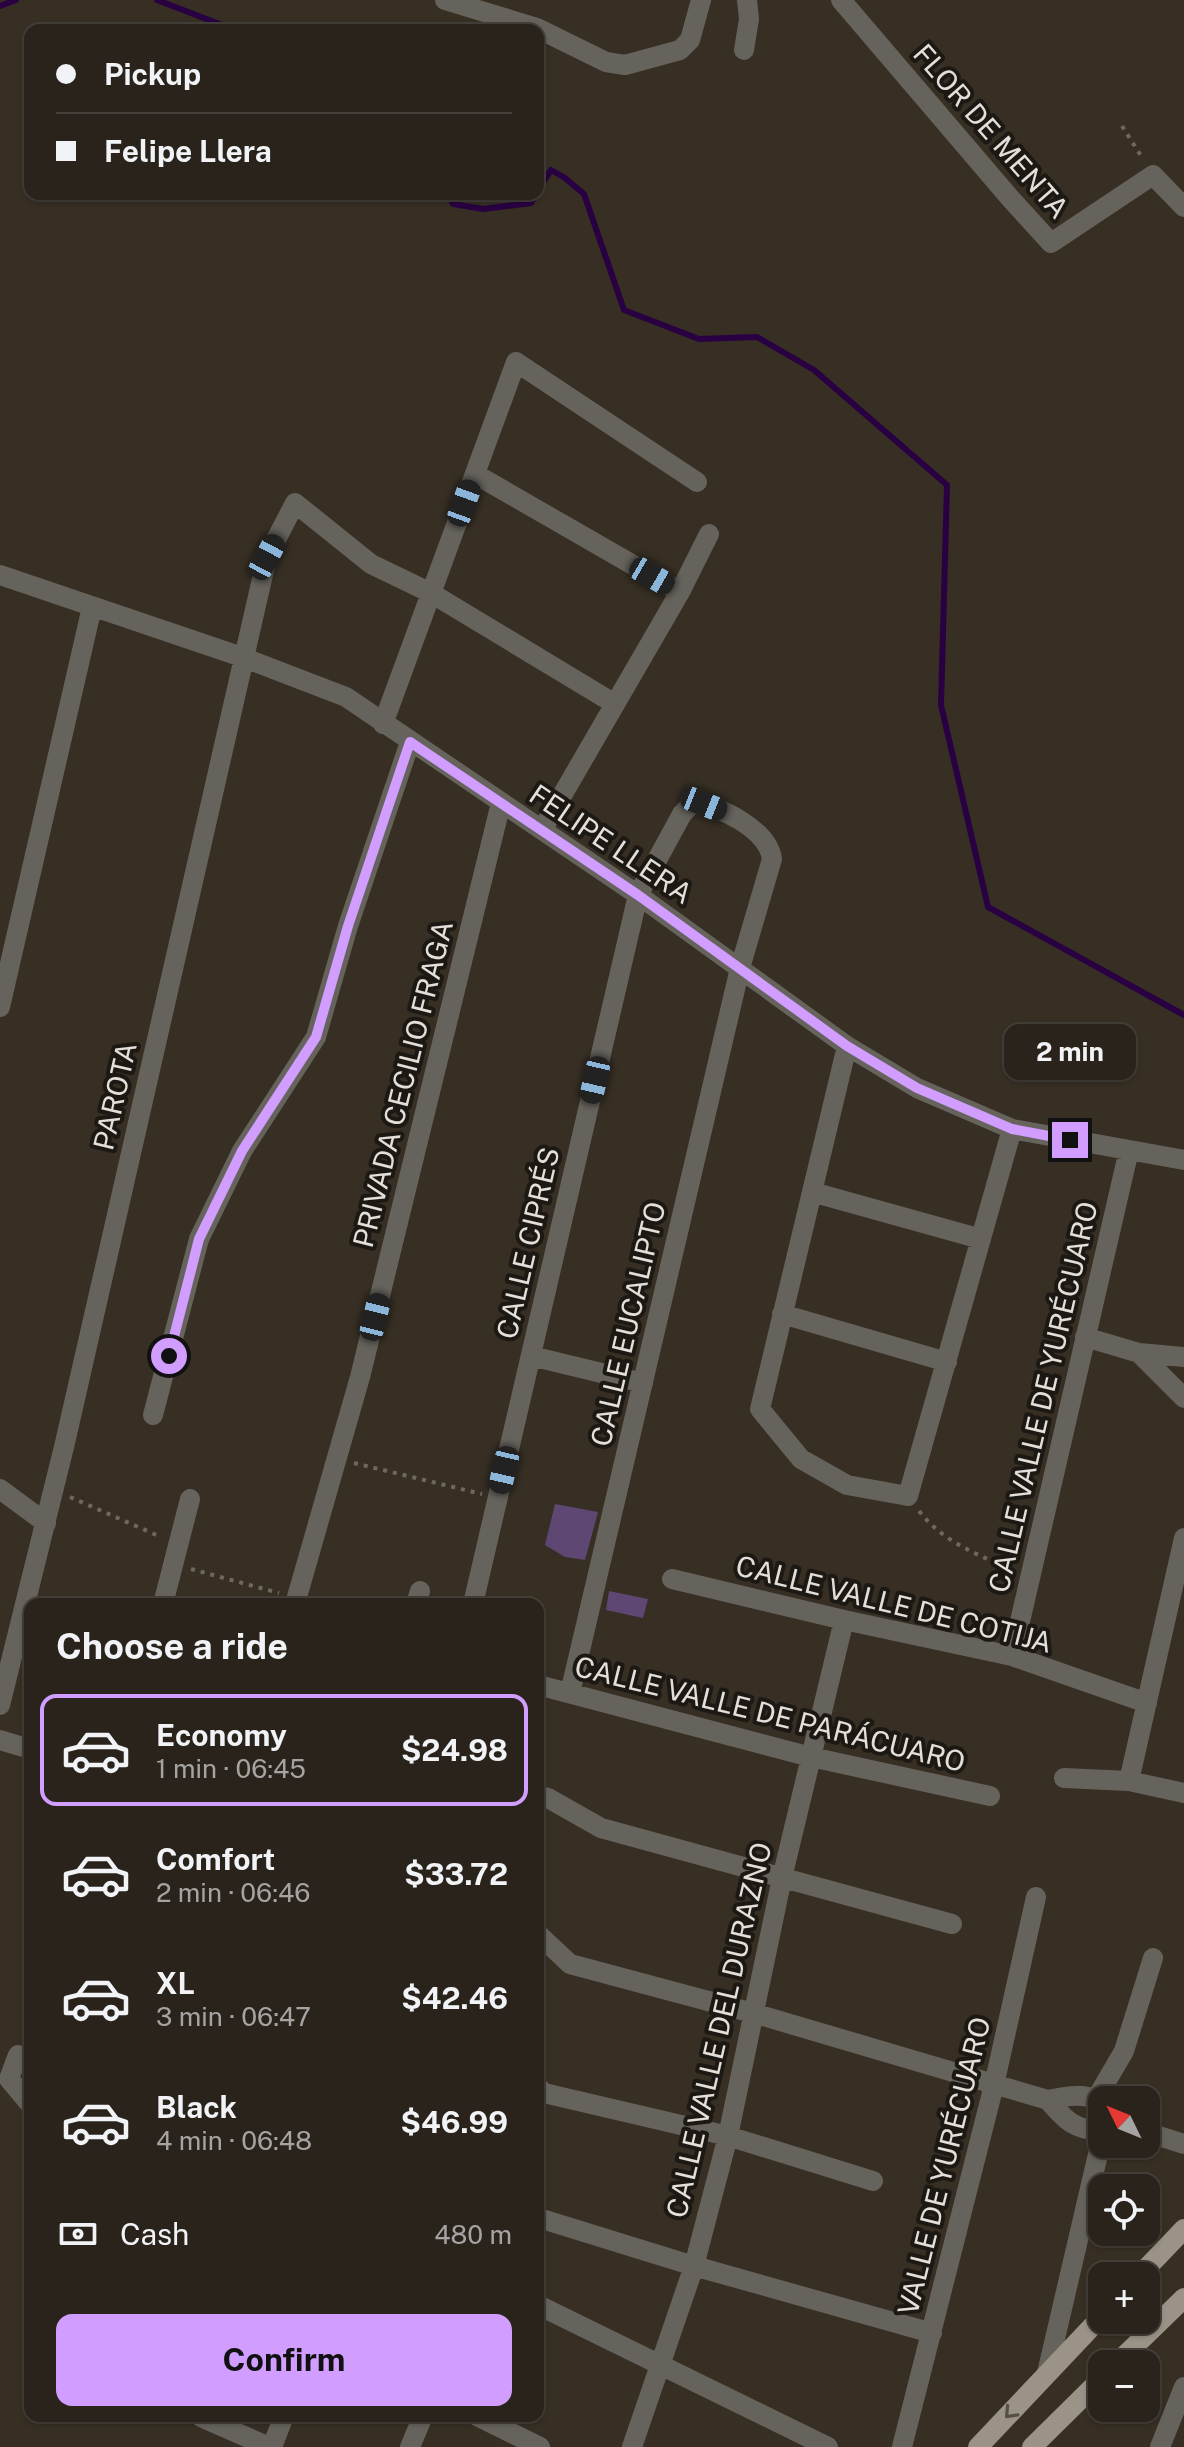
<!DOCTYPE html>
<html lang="en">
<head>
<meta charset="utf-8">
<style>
  :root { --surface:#29231b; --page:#312b24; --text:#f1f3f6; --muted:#a5a4a3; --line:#45403a; --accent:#d19dfe }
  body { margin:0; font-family:"Public Sans",sans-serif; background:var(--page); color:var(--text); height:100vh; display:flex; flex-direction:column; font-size:30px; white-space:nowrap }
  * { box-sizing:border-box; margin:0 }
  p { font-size:26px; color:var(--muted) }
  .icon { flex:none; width:44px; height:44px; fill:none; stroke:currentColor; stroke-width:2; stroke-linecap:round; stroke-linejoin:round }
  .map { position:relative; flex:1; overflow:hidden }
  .details { position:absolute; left:24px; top:1598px; width:520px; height:824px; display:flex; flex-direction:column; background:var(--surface); border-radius:16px; box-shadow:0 2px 6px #0004,0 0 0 2px var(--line) }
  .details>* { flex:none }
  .hud { position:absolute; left:24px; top:24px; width:520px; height:176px; border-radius:16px; box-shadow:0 2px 6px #0004,0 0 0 2px var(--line); display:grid; align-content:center; height:176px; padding:0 32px; background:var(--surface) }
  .needle { width:52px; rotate:313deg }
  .buttons { position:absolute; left:1088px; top:2086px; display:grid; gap:16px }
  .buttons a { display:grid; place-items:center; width:72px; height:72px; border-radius:16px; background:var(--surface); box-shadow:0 2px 6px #0004,0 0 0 2px var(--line); font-size:40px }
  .end { position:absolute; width:36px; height:36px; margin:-18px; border:10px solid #d19dfe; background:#111; box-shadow:0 0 0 4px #111 }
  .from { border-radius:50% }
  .bubble { position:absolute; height:56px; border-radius:16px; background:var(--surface); box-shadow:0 2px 6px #0004,0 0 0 2px var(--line); font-size:26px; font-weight:700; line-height:56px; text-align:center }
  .car { position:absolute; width:24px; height:48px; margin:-24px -12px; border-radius:10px; box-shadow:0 0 6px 2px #0007; background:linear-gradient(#222 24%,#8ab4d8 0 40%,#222 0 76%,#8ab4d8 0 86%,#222 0) }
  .hud b { display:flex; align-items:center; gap:28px; height:76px; font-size:30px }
  .hud b+b { border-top:2px solid var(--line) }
  .hud i { width:20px; height:20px; background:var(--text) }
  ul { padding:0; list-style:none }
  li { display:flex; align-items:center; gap:24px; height:112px; margin:0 16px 12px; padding:0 16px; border:4px solid transparent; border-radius:16px }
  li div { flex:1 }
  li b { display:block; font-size:30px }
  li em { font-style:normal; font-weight:700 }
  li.current { border-color:var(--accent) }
  li>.icon { width:72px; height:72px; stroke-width:1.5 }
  h2 { padding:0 32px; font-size:36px; line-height:96px }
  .pay { display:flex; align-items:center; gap:20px; height:88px; padding:0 32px; font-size:30px }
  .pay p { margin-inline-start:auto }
  .primary-button { display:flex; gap:16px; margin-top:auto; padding:16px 32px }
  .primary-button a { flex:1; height:92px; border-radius:16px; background:var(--accent); color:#111; font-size:32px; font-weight:700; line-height:92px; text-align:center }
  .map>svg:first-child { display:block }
  .green { fill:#5e4773 }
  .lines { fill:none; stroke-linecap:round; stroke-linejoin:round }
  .stream { stroke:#290042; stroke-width:6 }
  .path { stroke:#6f685e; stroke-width:4; stroke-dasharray:4 6; stroke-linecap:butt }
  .minor { stroke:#66635d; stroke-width:20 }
  .major { stroke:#9b9388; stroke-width:20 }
  .oneway { stroke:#554f48 }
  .route { stroke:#d19dfe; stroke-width:10 }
  .labels { text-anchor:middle; stroke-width:8; stroke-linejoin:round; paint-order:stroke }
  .street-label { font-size:28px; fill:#e4dfd8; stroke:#1c1813 }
</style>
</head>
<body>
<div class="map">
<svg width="1184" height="2447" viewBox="0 0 1184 2447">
  <rect width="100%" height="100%" fill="#372f24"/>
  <!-- green -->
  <path class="green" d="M555,1504L598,1512L585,1560L565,1557L545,1545Z
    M609,1591L648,1599L643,1618L606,1610Z"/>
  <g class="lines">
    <!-- stream -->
    <path class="stream" d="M157,0L235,30
      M0,6L16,0
      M538,190L551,170L565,178L584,194L624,310L699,339L757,337L814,370L947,485L941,705L988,907L1184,1015
      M448,194L453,204L483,209L531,203L536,194"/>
    <!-- path -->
    <path class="path" d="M1122,126L1143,159
      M354,1463L482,1494
      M70,1497L161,1537
      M919,1511C944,1543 979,1555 1015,1571
      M191,1569L279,1593"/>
    <!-- minor -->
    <path class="minor" d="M445,0L537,28L606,62L625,65L680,50L690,40L701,0
      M841,0L1010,198L1051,243L1153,175L1184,207
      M744,50L749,19L747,0
      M475,474L680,592
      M0,575L242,657L346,697L638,895L847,1046L917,1088L1012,1129L1184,1160
      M383,724L516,362L697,482
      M542,830L680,592L709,534
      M0,1007L92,607
      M847,1046L760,1409L801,1459L847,1485L908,1496L1012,1129
      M812,1192L981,1239
      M782,1314L947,1362
      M1085,1337L1139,1353L1184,1357
      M1139,1353L1184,1398
      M531,1356L643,1383
      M153,1415L199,1239L242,1151L316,1037L348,926L410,742
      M0,1489L46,1523
      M672,1579L844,1620L1012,1656L1147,1703
      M163,1604L190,1499
      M295,1604L360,1377L501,803
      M416,1604L420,1591
      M473,1604L638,895L682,814L692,804C719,804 768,830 772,859L740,968L570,1693
      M1012,1656L1129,1150
      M538,1685L811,1757L990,1796
      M0,1705L64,1447L267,557L295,503L371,564L431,593L615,704
      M0,1740L30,1749
      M1064,1778L1129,1781L1184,1793
      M1129,1781L1184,1538
      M538,1795L548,1798L601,1828L952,1924
      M538,1934L570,1964L753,2013L1048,2100C1066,2096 1086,2092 1102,2103
      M18,2055L9,2079L30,2104
      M538,2087L544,2093L728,2136L873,2181
      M1096,2099L1124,2051L1153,1958
      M1048,2100C1065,2120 1074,2130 1102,2131
      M1146,2132L1184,2144
      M542,2219L694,2266L932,2333
      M538,2305L828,2447
      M1047,2373L1102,2137
      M477,2416L540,2447
      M201,2417L269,2447
      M272,2447L284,2416
      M410,2447L423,2416
      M632,2447L694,2266L728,2136L782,1878L844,1620
      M902,2447L994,2085L1036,1897
      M1160,2447L1184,2387"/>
    <!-- major -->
    <path class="major" d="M1139,2276L1184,2229
      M1116,2364L1184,2298
      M978,2447L1102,2316
      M1032,2447L1102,2378"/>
  </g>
  <!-- one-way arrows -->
  <defs><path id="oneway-chevron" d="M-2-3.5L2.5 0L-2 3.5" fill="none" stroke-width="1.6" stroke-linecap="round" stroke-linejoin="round" transform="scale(2)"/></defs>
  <use class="oneway" href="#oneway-chevron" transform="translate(1010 2413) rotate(133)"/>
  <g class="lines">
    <!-- route -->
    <path class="route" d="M169,1356L199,1239L242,1151L316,1037L348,926L410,742L638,895L847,1046L917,1088L1012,1129L1070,1140"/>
  </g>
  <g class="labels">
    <!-- street labels -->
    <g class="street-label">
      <text transform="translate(991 131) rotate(49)" y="10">FLOR DE MENTA</text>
      <text transform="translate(611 844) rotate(34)" y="10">FELIPE LLERA</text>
      <text transform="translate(403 1084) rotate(-76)" y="10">PRIVADA CECILIO FRAGA</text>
      <text transform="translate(115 1096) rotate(-77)" y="10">PAROTA</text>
      <text transform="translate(528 1243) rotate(-77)" y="10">CALLE CIPRÉS</text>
      <text transform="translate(628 1324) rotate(-77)" y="10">CALLE EUCALIPTO</text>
      <text transform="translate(1043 1397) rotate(-77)" y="10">CALLE VALLE DE YURÉCUARO</text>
      <text transform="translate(894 1604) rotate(14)" y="10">CALLE VALLE DE COTIJA</text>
      <text transform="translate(770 1714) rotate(14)" y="10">CALLE VALLE DE PARÁCUARO</text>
      <text transform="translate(719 2030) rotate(-77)" y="10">CALLE VALLE DEL DURAZNO</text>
      <text transform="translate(944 2166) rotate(-76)" y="10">VALLE DE YURÉCUARO</text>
    </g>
  </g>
</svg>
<div class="buttons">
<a><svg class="needle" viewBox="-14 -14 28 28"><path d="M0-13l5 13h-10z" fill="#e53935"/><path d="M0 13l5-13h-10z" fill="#a5a4a3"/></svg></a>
<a><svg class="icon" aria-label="locate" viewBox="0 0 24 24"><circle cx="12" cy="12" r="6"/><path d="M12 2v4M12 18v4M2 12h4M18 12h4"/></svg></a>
<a>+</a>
<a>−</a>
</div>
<i class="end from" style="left:169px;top:1356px"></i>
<i class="end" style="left:1070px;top:1140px"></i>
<div class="bubble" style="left:1004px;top:1024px;width:132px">2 min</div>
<i class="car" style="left:464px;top:503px;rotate:20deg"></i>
<i class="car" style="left:267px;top:557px;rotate:28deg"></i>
<i class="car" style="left:652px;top:576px;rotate:120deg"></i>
<i class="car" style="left:704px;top:804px;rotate:112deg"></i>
<i class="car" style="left:595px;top:1080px;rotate:193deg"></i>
<i class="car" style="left:375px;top:1317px;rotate:14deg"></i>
<i class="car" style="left:504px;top:1470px;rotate:193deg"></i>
<div class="hud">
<b><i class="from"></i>Pickup</b>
<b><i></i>Felipe Llera</b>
</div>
<section class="details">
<h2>Choose a ride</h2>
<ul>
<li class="current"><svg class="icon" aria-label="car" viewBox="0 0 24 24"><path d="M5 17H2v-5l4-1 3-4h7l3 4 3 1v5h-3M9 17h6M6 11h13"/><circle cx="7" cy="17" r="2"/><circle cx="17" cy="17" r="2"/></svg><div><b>Economy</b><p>1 min · 06:45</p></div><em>$24.98</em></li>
<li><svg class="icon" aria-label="car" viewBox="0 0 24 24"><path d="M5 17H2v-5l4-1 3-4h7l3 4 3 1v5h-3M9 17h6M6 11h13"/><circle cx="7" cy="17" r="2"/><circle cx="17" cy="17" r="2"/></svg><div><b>Comfort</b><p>2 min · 06:46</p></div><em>$33.72</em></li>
<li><svg class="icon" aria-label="car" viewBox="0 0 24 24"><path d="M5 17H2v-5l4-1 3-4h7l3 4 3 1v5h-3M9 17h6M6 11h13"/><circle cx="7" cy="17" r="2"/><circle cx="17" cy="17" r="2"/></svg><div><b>XL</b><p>3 min · 06:47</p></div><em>$42.46</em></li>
<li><svg class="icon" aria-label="car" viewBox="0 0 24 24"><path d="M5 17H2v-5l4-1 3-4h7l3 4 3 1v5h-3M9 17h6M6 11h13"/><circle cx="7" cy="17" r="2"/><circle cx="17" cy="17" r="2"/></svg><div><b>Black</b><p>4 min · 06:48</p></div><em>$46.99</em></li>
</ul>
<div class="pay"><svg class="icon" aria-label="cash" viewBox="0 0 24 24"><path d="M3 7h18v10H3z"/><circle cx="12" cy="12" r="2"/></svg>Cash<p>480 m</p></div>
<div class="primary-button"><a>Confirm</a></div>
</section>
</div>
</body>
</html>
